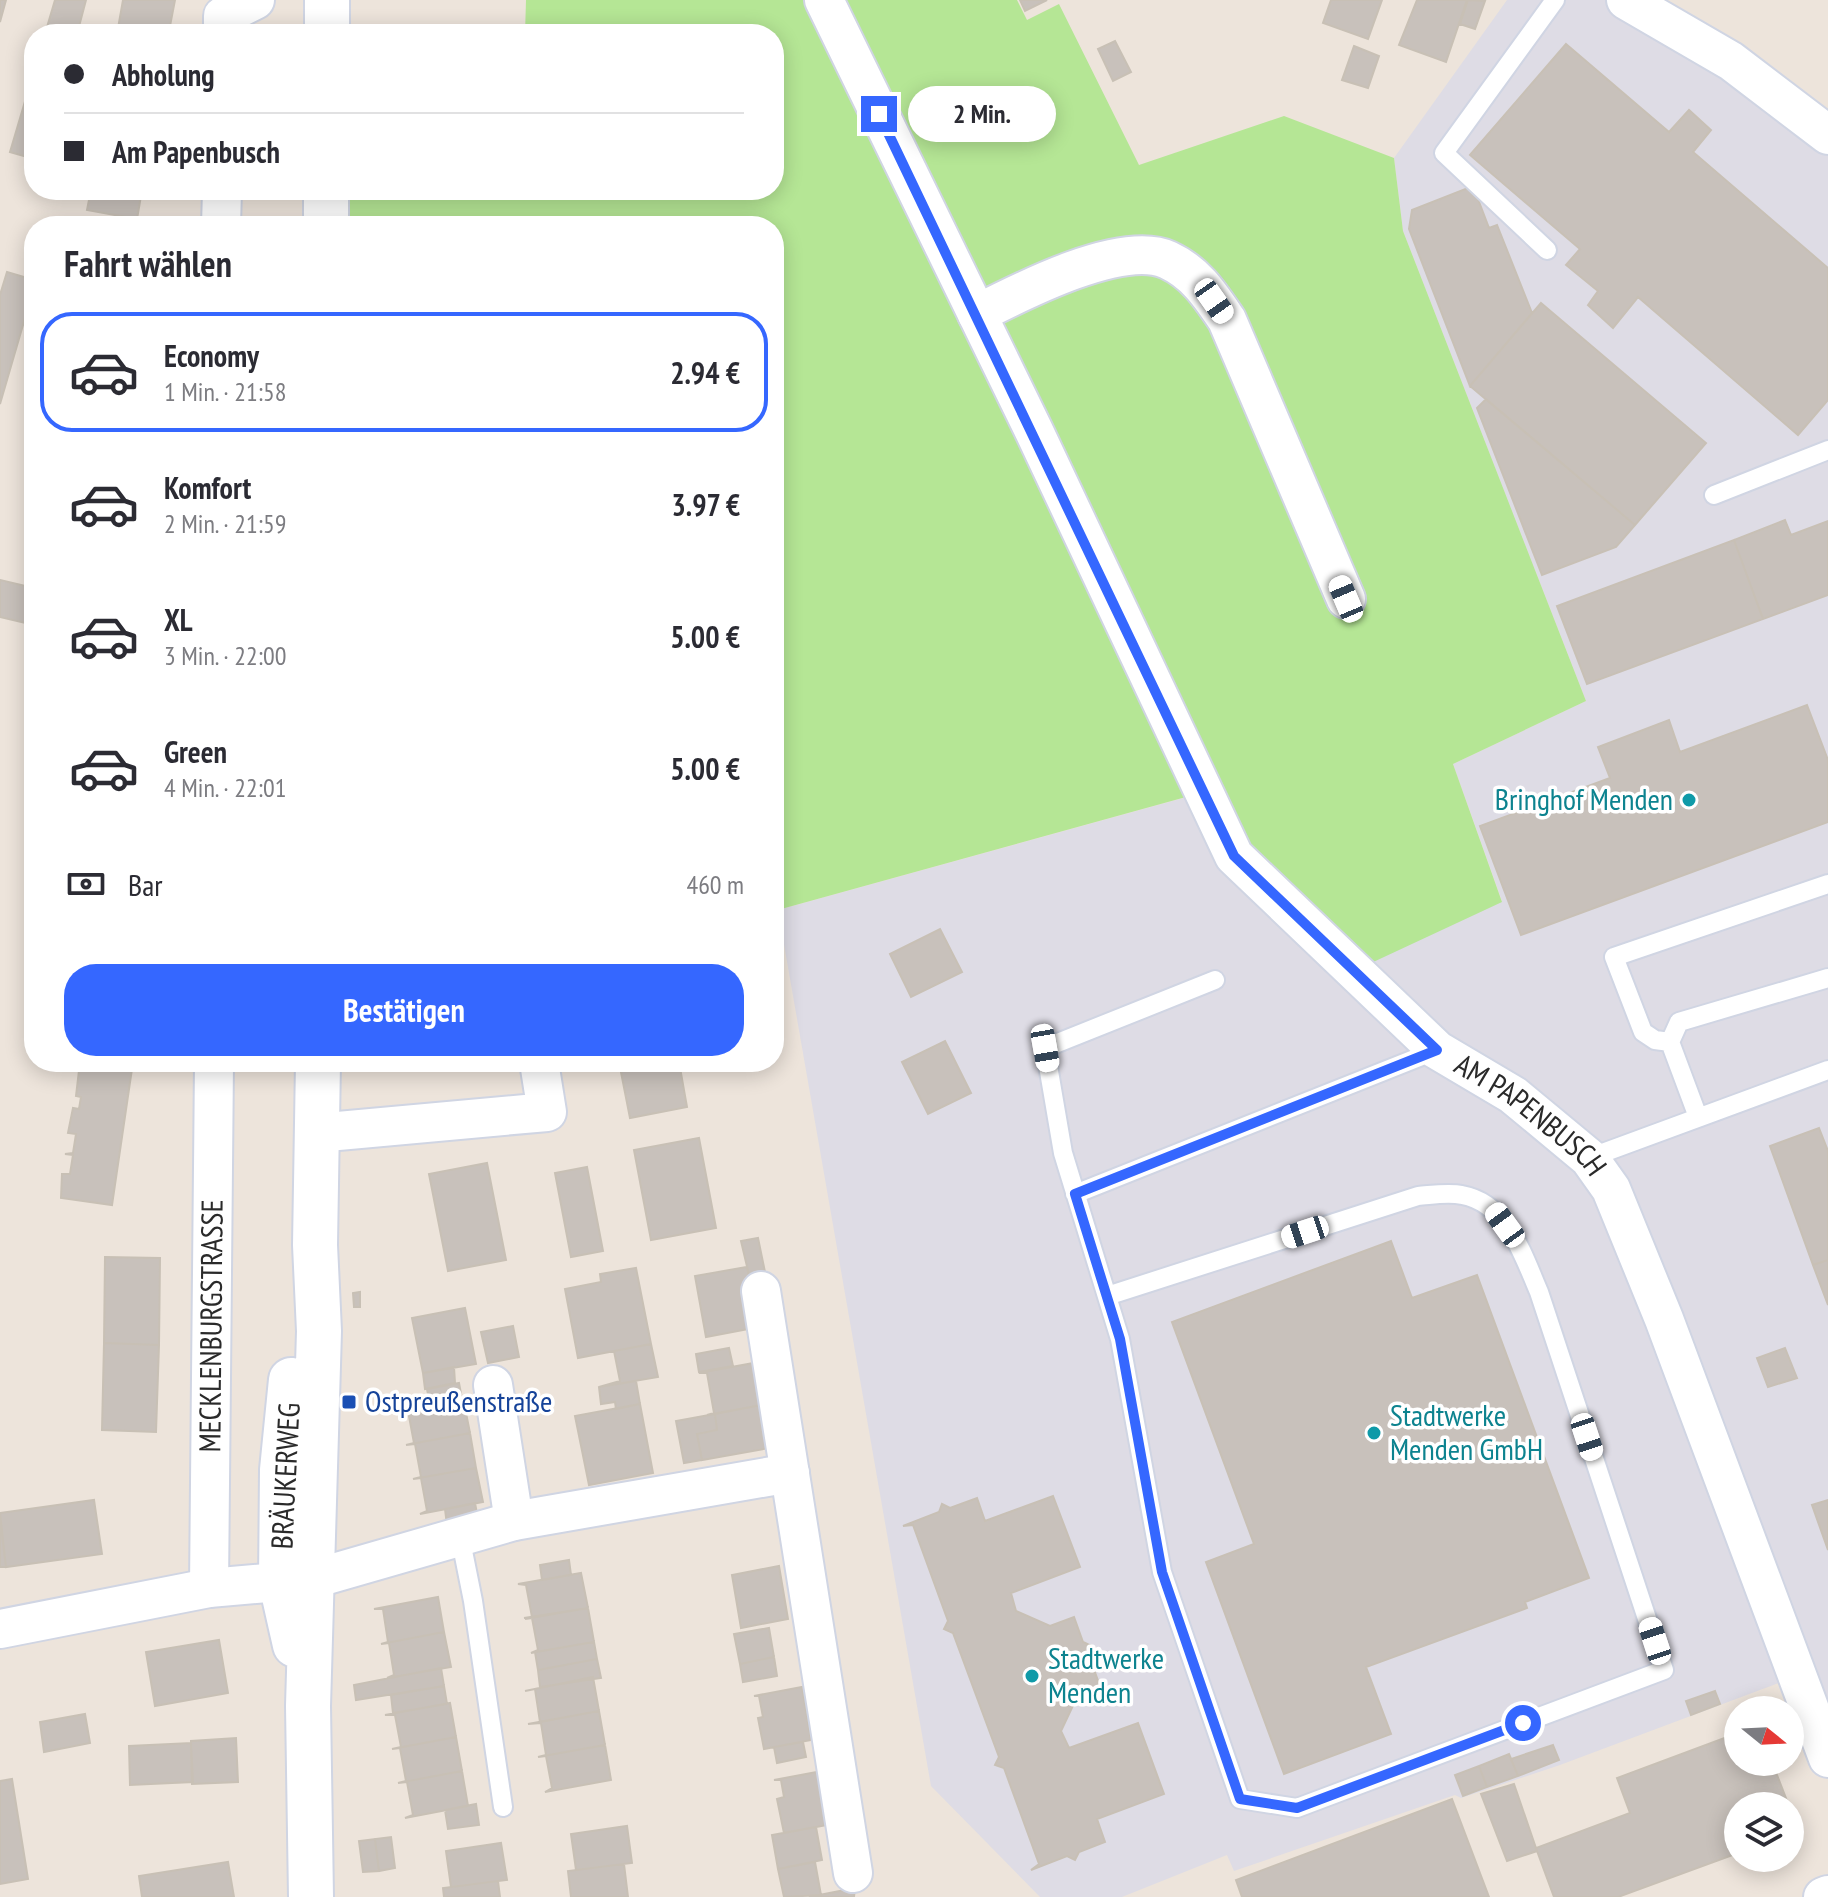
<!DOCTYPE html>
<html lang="de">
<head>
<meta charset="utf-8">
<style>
  :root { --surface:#fff; --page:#f2f2f3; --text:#2b2b33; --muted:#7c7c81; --line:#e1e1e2; --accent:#3567ff }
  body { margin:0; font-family:"PT Sans Narrow",sans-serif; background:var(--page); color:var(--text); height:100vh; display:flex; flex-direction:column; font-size:30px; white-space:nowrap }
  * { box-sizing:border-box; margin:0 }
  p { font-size:26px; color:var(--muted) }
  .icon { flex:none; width:44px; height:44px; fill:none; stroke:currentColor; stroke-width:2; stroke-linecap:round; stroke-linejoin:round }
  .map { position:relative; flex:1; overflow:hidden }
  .drawer { position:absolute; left:24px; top:216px; width:760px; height:856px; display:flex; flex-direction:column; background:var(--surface); border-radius:32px; box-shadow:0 4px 20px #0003 }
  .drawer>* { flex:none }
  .banner { position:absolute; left:24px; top:24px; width:760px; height:176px; border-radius:32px; box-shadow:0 4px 20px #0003; display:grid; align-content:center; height:176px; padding:0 40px; background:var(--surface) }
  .needle { width:52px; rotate:108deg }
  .buttons { position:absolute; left:1724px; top:1696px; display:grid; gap:16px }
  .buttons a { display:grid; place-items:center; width:80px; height:80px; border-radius:50%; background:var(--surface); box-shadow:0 4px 20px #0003; font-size:40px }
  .end { position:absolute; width:36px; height:36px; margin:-18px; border:10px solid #3567ff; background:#fff; box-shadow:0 0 0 4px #fff }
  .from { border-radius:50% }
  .bubble { position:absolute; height:56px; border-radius:28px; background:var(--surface); box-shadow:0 4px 20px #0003; font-size:26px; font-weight:800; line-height:56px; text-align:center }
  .car { position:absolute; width:24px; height:48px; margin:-24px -12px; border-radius:10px; box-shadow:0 0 6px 2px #0007; background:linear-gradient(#fff 24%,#345 0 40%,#fff 0 76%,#345 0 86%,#fff 0) }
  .banner b { display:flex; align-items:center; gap:28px; height:76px; font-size:30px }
  .banner b+b { border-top:2px solid var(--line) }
  .banner i { width:20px; height:20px; background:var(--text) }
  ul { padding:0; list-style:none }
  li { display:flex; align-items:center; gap:24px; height:120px; margin:0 16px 12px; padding:0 24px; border:4px solid transparent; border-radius:32px }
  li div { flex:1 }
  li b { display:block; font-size:30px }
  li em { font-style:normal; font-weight:800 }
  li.active { border-color:var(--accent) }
  li>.icon { width:72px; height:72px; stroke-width:1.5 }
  h2 { padding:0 40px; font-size:36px; line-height:96px }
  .pay { display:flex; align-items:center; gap:20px; height:88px; padding:0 40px; font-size:30px }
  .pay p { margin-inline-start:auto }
  .button { display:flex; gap:16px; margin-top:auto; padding:16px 40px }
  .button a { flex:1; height:92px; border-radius:32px; background:var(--accent); color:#fff; font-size:32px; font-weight:800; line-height:92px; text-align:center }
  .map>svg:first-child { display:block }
  .industrial { fill:#dedce5 }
  .green { fill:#b5e695 }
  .building { fill:#c8c1bb; stroke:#c8c0b5; stroke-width:2 }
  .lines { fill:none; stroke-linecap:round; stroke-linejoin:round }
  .service-casing { stroke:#d0d5e3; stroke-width:22 }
  .minor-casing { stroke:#d0d5e3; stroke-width:42 }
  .secondary-casing { stroke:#d0d5e3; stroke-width:48 }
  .service { stroke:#fff; stroke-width:18 }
  .minor { stroke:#fff; stroke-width:38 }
  .secondary { stroke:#fff; stroke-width:44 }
  .route { stroke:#3567ff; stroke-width:10 }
  .culture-dot { fill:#0f9aa8; stroke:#fff; stroke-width:3 }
  .transit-dot { fill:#1a4fb4; stroke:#fff; stroke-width:3 }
  .labels { text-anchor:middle; stroke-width:7; stroke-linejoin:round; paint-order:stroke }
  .culture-label { font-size:30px; fill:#0d838f; stroke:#fff; text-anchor:start }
  .street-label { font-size:30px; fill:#2a2a2a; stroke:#fff }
  .transit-label { font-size:30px; fill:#164399; stroke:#fff; text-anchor:start }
</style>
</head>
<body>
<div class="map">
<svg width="1828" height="1897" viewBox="0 0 1828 1897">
  <rect width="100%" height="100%" fill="#ede4db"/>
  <!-- industrial -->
  <path class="industrial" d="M1507,0H1626L1828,135V1758L1797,1676L1560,1765L1461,1798L1455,1795L1234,1871L1227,1855L1122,1897H1040L931,1786L778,910L1205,792L1502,901L1453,764L1586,701L1403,231L1394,158Z"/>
  <!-- green -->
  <path class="green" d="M526,0H1017L1027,20L1059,4L1139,165L1284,116L1394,158L1403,231L1586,701L1453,764L1502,902L1354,971L1204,792L774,911V226H326V190H774V34H525Z"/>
  <!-- building -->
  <path class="building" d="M0,0H6L0,22Z
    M55,0H86L77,34H45Z
    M123,0H175L170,26L176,27L175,34H117Z
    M1020,0H1047L1025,11Z
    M1331,0H1382L1368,39L1323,23Z
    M1417,0H1467L1446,62L1399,45Z
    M1468,0L1485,1L1475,29L1460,24Z
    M1115,41L1131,72L1113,81L1098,49Z
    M1566,44L1669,132L1689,110L1711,130L1693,152L1828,268V400L1798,435L1638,297L1613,328L1588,305L1598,291L1566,265L1580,249L1470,155Z
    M1354,46L1379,56L1368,88L1342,80Z
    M34,71V159L10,152Z
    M1473,186L1489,228L1497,225L1532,313L1470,386L1409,229L1412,210Z
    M91,190H142L137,219L87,210Z
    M7,272L34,280V287L0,404V295Z
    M1541,303L1706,443L1635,525L1470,386Z
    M1486,399L1635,525L1616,547L1542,575L1477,408Z
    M1785,520L1791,535L1828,521V595L1763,619L1734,540Z
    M1734,540L1763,619L1587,684L1557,606Z
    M0,580L34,588V625L0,617Z
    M1807,705L1828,760V822L1521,935L1480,826L1610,778L1598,747L1669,720L1680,752Z
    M940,929L962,972L911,997L890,954Z
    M945,1041L971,1093L928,1114L902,1062Z
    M80,1062H133L112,1205L61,1198L62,1174H70L73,1155L65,1154L73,1153L76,1134L68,1133L73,1108L79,1109L81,1097L76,1096Z
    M393,1062H457V1069H393Z
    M619,1062H679L687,1107L630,1118Z
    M1819,1128L1828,1151V1260L1813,1265L1770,1146Z
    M699,1138L716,1228L651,1240L634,1150Z
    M487,1163L506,1260L448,1271L429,1174Z
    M587,1167L603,1251L571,1257L555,1173Z
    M758,1238L765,1272L749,1275L741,1241Z
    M1391,1241L1412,1298L1477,1275L1589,1578L1525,1602L1527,1608L1366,1667L1391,1734L1284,1774L1206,1562L1254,1544L1172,1322Z
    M105,1257L160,1258L159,1345L104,1343Z
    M1828,1260V1305L1813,1265Z
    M747,1267L759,1327L706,1337L695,1276Z
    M636,1268L651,1344L578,1358L565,1289L601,1282L600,1274Z
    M360,1292V1307H354L353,1293Z
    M465,1308L476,1364L423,1373L412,1318Z
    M513,1326L519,1357L488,1363L481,1332Z
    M104,1343L159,1345L156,1432L102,1430Z
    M651,1344L658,1377L599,1387L620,1381L614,1351Z
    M729,1348L733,1366L699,1372L696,1354Z
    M1785,1348L1797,1378L1768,1387L1757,1358Z
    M759,1362L767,1404L707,1415L714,1413L707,1373H699Z
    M454,1367L455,1383L425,1389L423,1373Z
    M636,1381L640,1404L616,1409L615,1402L601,1404L599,1387Z
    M459,1383L462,1399L430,1405L427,1389Z
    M463,1398L470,1433L406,1445L414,1443L408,1411H400Z
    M640,1404L653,1473L589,1485L575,1416Z
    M767,1404L775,1447L702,1460L697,1434L717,1430L715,1414Z
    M715,1414L717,1430L697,1434L702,1460L684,1463L676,1421Z
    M470,1433L476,1468L413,1479L421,1477L415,1444L406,1445Z
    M476,1468L483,1502L420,1514L427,1511L421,1478L413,1479Z
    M1053,1496L1080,1567L1011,1593L1016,1611L1050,1626L1074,1617L1083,1642L1098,1649L1092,1664L1101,1689L1077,1697L1061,1731L1069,1748L1138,1723L1164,1794L1097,1819L1105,1842L1079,1852L1075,1860L1067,1856L1031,1870L1039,1864L1004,1768L995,1765L999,1757L953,1633L944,1629L948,1621L913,1525L903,1526L939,1512L942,1504L950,1508L977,1498L985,1521Z
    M94,1500L102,1554L6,1567L0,1513Z
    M1828,1500V1550L1812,1505Z
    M475,1503L478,1519L447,1525L445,1509Z
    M0,1519L6,1567H0Z
    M569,1560L571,1575L542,1580L540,1565Z
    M779,1566L788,1619L741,1628L732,1575Z
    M581,1573L588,1608L524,1618L532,1617L526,1585L518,1584Z
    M438,1597L444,1632L381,1644L388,1642L383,1609H374Z
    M588,1608L594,1642L531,1653L538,1650L532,1618L525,1619Z
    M769,1628L774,1657L740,1664L734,1634Z
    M444,1632L451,1667L387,1678L394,1675L389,1643L381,1644Z
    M219,1640L228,1693L155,1706L146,1652Z
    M594,1642L597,1659L538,1670L535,1652Z
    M774,1657L777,1676L743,1682L740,1664Z
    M597,1659L601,1678L540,1687L538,1670Z
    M441,1668L444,1686L356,1700L354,1685Z
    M593,1677L599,1711L540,1722L535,1689L525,1691Z
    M444,1686L447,1704L393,1713L391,1695Z
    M802,1687L811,1740L764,1749L758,1718L763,1717L759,1696H754Z
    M1715,1691L1720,1704L1691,1715L1686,1701Z
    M450,1703L456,1737L392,1749L401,1747L395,1715H385Z
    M599,1711L605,1745L538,1757L546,1755L541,1723L528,1724Z
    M85,1714L90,1743L44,1752L40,1722Z
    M1738,1733V1762H1772L1789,1806H1738V1853L1618,1897H1554L1536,1848L1630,1813L1617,1778Z
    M456,1737L462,1771L398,1783L406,1781L400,1748L392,1749Z
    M236,1738L238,1782L192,1784L191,1741Z
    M803,1742L806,1757L777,1763L774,1747Z
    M191,1743L193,1782L130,1785L129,1746Z
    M605,1745L611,1780L545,1792L552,1788L546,1756L538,1757Z
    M1553,1745L1559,1760L1518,1776L1511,1759Z
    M1509,1754L1518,1776L1487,1787L1479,1766Z
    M1479,1766L1487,1787L1463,1796L1455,1775Z
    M462,1771L468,1806L405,1818L413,1815L407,1782L398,1783Z
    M817,1772L827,1825L784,1833L777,1799L784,1797L781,1780H774Z
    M12,1779L28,1879L0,1884V1781Z
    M1514,1784L1537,1851L1507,1861L1481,1794Z
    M1452,1799L1489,1897H1242L1236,1880Z
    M476,1804L479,1825L448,1829L445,1810Z
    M627,1826L632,1863L576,1870L571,1834Z
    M816,1827L822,1860L778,1869L772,1835Z
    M391,1837L395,1868L379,1871L375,1839Z
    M375,1839L379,1871L363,1872L359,1841Z
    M501,1843L507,1880L451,1887L446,1851Z
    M228,1862L234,1897H142L139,1876Z
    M815,1862L821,1895L784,1897L778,1869Z
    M624,1864L628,1897H571L568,1871Z
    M498,1881L500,1897H444L443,1888Z
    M855,1888L854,1897H809Z"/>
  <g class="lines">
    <defs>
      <path id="service" d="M1547,250L1444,153L1555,0
        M1714,495L1828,450
        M1670,1042L1655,1040L1643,1032L1614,957L1828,884
        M1698,1117L1670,1042L1679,1022L1828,978
        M1589,1158L1828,1070
        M1075,1194L1437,1050
        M1107,1296L1418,1196C1432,1195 1448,1192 1462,1195C1507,1203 1523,1255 1539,1292L1664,1670L1297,1808L1240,1799L1162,1572L1120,1339L1063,1153L1045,1048L1215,980
        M460,1536L473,1601L503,1807"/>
      <g id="minor">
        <path id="s1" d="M824,0L1034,431L1234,856L1437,1050L1513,1095L1589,1158L1611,1189L1664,1319L1828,1758"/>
        <path d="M1626,0L1731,61L1828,135"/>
        <path d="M223,34V16L255,0"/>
        <path d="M221,226L222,190"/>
        <path d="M977,314C1020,292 1122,239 1168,260C1196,273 1210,295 1227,320L1346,599"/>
        <path d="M316,1133L547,1112L539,1062"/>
        <path d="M761,1291L853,1873"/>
        <path d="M493,1385L514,1521"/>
        <path id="s2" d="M209,1588L214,1062"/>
        <path d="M0,1629L209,1588L313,1579L514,1521L790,1473"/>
        <path d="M1823,1897L1828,1895"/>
      </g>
      <path id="secondary" d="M327,34V0
        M326,226V190
        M291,1380L282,1470L281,1583L295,1645
        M311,1897L308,1706L319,1331L315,1245L318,1062"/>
    </defs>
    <!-- service casing -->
    <use href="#service" class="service-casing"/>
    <!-- minor casing -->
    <use href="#minor" class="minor-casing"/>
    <!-- secondary casing -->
    <use href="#secondary" class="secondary-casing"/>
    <!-- service -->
    <use href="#service" class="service"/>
    <!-- minor -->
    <use href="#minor" class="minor"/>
    <!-- secondary -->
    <use href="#secondary" class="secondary"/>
  </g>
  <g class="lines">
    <!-- route -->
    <path class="route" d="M879,114L1234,856L1437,1050L1075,1194L1120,1339L1162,1572L1240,1799L1297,1808L1523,1723"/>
  </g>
  <!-- markers -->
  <g class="culture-dot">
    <circle cx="1689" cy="800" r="8"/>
    <circle cx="1374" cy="1433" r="8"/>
    <circle cx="1032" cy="1676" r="8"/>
  </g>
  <rect class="transit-dot" x="341" y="1394" width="16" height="16" rx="4"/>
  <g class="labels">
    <!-- culture labels -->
    <g class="culture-label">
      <text x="1673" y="810" text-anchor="end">Bringhof Menden</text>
      <text x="1390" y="1426">Stadtwerke<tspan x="1390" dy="34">Menden GmbH</tspan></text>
      <text x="1048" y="1669">Stadtwerke<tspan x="1048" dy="34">Menden</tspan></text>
    </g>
    <!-- street labels -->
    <g class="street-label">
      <text dy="10" stroke="none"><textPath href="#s1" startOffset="1344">AM PAPENBUSCH</textPath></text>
      <text dy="10" stroke="none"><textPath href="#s2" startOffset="262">MECKLENBURGSTRASSE</textPath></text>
      <text transform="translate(286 1476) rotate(-87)" y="10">BRÄUKERWEG</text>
    </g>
    <!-- transit labels -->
    <g class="transit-label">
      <text x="365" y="1412">Ostpreußenstraße</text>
    </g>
  </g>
</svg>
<div class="buttons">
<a><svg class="needle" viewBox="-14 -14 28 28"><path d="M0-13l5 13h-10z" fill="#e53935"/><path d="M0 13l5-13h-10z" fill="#7c7c81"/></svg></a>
<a><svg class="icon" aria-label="layers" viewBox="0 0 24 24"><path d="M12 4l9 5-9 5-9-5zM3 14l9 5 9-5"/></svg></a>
</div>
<i class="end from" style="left:1523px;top:1723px"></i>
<i class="end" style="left:879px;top:114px"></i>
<div class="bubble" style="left:908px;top:86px;width:148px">2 Min.</div>
<i class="car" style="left:1214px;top:301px;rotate:145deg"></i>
<i class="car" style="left:1346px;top:599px;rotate:337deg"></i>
<i class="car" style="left:1045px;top:1048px;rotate:170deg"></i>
<i class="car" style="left:1505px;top:1225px;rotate:324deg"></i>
<i class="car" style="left:1305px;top:1232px;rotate:252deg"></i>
<i class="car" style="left:1587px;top:1437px;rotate:162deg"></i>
<i class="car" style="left:1655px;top:1641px;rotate:342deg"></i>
<div class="banner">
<b><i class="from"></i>Abholung</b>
<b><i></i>Am Papenbusch</b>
</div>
<section class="drawer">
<h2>Fahrt wählen</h2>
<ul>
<li class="active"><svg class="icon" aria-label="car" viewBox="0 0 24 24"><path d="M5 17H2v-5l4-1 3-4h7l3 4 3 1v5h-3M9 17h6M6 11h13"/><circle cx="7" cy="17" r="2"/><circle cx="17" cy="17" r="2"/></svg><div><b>Economy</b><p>1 Min. · 21:58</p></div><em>2.94 €</em></li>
<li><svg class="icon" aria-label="car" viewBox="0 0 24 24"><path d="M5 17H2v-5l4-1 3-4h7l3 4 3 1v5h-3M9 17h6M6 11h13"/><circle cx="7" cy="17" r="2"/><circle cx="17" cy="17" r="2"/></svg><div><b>Komfort</b><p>2 Min. · 21:59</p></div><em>3.97 €</em></li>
<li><svg class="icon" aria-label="car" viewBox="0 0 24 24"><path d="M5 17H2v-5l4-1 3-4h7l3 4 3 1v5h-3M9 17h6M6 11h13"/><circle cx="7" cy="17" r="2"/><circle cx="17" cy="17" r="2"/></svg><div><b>XL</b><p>3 Min. · 22:00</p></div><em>5.00 €</em></li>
<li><svg class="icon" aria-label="car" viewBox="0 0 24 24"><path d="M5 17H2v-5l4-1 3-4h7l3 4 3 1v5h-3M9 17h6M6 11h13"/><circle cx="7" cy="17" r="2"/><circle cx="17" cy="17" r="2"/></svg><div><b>Green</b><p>4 Min. · 22:01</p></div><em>5.00 €</em></li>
</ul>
<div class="pay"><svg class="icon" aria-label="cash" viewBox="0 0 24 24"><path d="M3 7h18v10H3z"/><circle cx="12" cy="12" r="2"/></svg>Bar<p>460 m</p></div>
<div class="button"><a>Bestätigen</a></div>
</section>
</div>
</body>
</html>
